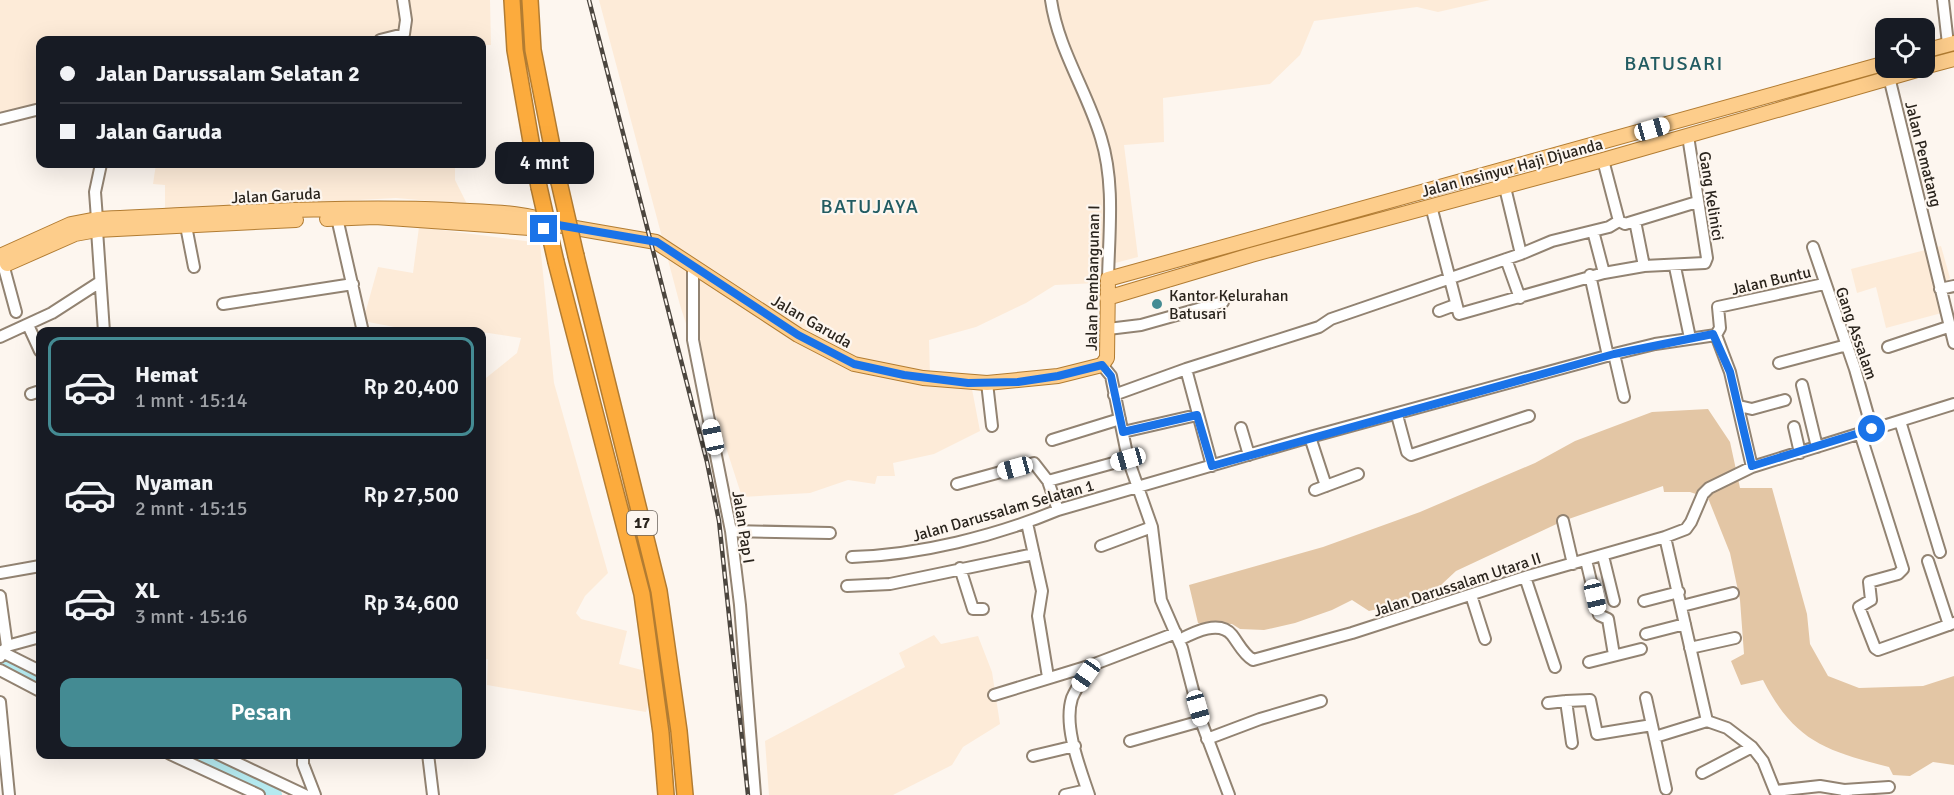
<!DOCTYPE html>
<html lang="id">
<head>
<meta charset="utf-8">
<style>
  :root { --surface:#171b24; --page:#242831; --text:#f1f3f6; --muted:#9ea1a6; --line:#363941; --accent:#448b93 }
  body { margin:0; font-family:Signika,sans-serif; background:var(--page); color:var(--text); height:100vh; display:flex; flex-direction:column; font-size:22px; white-space:nowrap }
  * { box-sizing:border-box; margin:0 }
  p { font-size:20px; color:var(--muted) }
  .icon { flex:none; width:33px; height:33px; fill:none; stroke:currentColor; stroke-width:2; stroke-linecap:round; stroke-linejoin:round }
  .map { position:relative; flex:1; overflow:hidden }
  .drawer { position:absolute; left:36px; top:327px; width:450px; height:432px; display:flex; flex-direction:column; background:var(--surface); border-radius:12px; box-shadow:0 6px 24px #0002 }
  .drawer>* { flex:none }
  .guide { position:absolute; left:36px; top:36px; width:450px; height:132px; border-radius:12px; box-shadow:0 6px 24px #0002; display:grid; align-content:center; height:132px; padding:0 24px; background:var(--surface) }
  .fabs { position:absolute; left:1875px; top:18px; display:grid; gap:12px }
  .fabs a { display:grid; place-items:center; width:60px; height:60px; border-radius:12px; background:var(--surface); box-shadow:0 6px 24px #0002; font-size:30px }
  .end { position:absolute; width:27px; height:27px; margin:-14px; border:8px solid #1a73e8; background:#fff; box-shadow:0 0 0 3px #fff }
  .from { border-radius:50% }
  .bubble { position:absolute; height:42px; border-radius:12px; background:var(--surface); box-shadow:0 6px 24px #0002; font-size:20px; font-weight:600; line-height:42px; text-align:center }
  .car { position:absolute; width:18px; height:36px; margin:-18px -9px; border-radius:8px; box-shadow:0 0 4px 2px #0007; background:linear-gradient(#fff 24%,#345 0 40%,#fff 0 76%,#345 0 86%,#fff 0) }
  .guide b { display:flex; align-items:center; gap:21px; height:57px; font-size:22px }
  .guide b+b { border-top:2px solid var(--line) }
  .guide i { width:15px; height:15px; background:var(--text) }
  ul { padding:10px 0 0; list-style:none }
  li { display:flex; align-items:center; gap:18px; height:99px; margin:0 12px 9px; padding:0 12px; border:3px solid transparent; border-radius:12px }
  li div { flex:1 }
  li b { display:block; font-size:22px }
  li em { font-style:normal; font-weight:600 }
  li.current { border-color:var(--accent) }
  li>.icon { width:54px; height:54px; stroke-width:1.5 }
  .primary-button { display:flex; gap:12px; margin-top:auto; padding:12px 24px }
  .primary-button a { flex:1; height:69px; border-radius:12px; background:var(--accent); color:#fff; font-size:24px; font-weight:600; line-height:69px; text-align:center }
  .map>svg:first-child { display:block }
  .built { fill:#fdebd8 }
  .green { fill:#e3c6a5 }
  .lines { fill:none; stroke-linecap:round; stroke-linejoin:round }
  .river { stroke:#b5eaf0; stroke-width:14 }
  .minor-casing { stroke:#928372; stroke-width:14 }
  .major-casing { stroke:#b27c32; stroke-width:16 }
  .highway-casing { stroke:#b27c32; stroke-width:18 }
  .minor { stroke:#fff; stroke-width:10 }
  .major { stroke:#fdcd8b; stroke-width:14 }
  .highway { stroke:#fcab3d; stroke-width:15 }
  .rail-casing { stroke:#4c463f; stroke-width:4.5 }
  .rail { stroke:#fdf6ef; stroke-width:2; stroke-dasharray:7; stroke-linecap:butt }
  .highway-bridge-casing { stroke:#b27c32; stroke-width:18; stroke-linecap:butt }
  .highway-bridge { stroke:#fcab3d; stroke-width:15 }
  .route { stroke:#1a73e8; stroke-width:8 }
  .poi-dot { fill:#448b93; stroke:#fdf6ef; stroke-width:2 }
  .labels { text-anchor:middle; stroke-width:4.5; stroke-linejoin:round; paint-order:stroke }
  .shield { fill:#fdf6ef; stroke:#69635c; stroke-width:1.5 }
  .shield-label { font-size:15px; font-weight:bold; fill:#2a241d }
  .street-label { font-size:16px; fill:#2a241d; stroke:#fdf6ef }
  .poi-label { font-size:16px; fill:#2a241d; stroke:#fdf6ef; text-anchor:start }
  .quarter-label { font-size:20px; letter-spacing:1.5px; fill:#225c62; stroke:#fdf6ef }
</style>
</head>
<body>
<div class="map">
<svg width="1954" height="795" viewBox="0 0 1954 795">
  <rect width="100%" height="100%" fill="#fdf6ef"/>
  <!-- built -->
  <path class="built" d="M0,0H490L491,45H482V40H40V104L0,115Z
    M599,0H1490L1438,12L1417,7L1314,21L1300,55L1270,84L1163,98L1164,142L1124,145L1138,257L1096,268L1097,283L1055,285L1026,303L976,327L929,340L930,376L971,384L980,431L934,454L893,463L895,476H877L875,484L848,480L810,493L742,497L680,305Z
    M156,164H455V180L467,204L396,198L165,210V185L153,184Z
    M419,227L540,243L554,383L608,573L585,596L576,613L581,619L627,631L619,664L657,674L646,712L487,685L488,659L482,660V404L486,378L517,353L521,338L455,328L454,331H415L363,321L378,267L413,273Z
    M1941,246L1950,278L1944,285L1949,311L1886,328L1876,287L1857,293L1851,269Z
    M934,635L941,644L978,636L992,672L1000,724L963,747L952,765L893,795H769L765,741L905,667L899,653Z"/>
  <!-- green -->
  <path class="green" d="M1708,409L1730,442L1740,488H1772L1807,614L1810,644L1828,676L1859,688L1923,686L1954,676V765L1933,762L1910,776L1893,775L1889,767C1826,751 1794,741 1763,680L1741,685L1731,661L1744,654L1740,600L1730,553L1708,498L1690,492H1664L1663,486L1563,521L1456,571L1441,585L1394,605L1369,611L1352,600L1332,610L1295,623L1264,630L1240,629L1232,624L1198,623L1189,585L1323,547L1420,512L1535,463L1575,441L1652,412Z"/>
  <g class="lines">
    <!-- river -->
    <path class="river" d="M0,664L40,684
      M187,754L275,795"/>
    <defs>
      <path id="minor" d="M1051,0C1058,49 1087,91 1101,138C1115,183 1109,232 1108,279
        M1943,0L1948,44
        M380,40L404,34L406,20L403,0
        M1889,77L1954,343
        M0,119L40,109
        M1603,160L1619,221
        M1501,171L1521,254
        M1431,206L1459,314L1604,273
        M337,218L363,332
        M97,219L95,192L101,164
        M1635,221L1644,266
        M186,226L194,267
        M97,230L104,332
        M1593,231L1604,273L1644,266L1705,263L1707,258L1688,136
        M1813,247L1855,369L1872,429
        M1506,259L1520,298
        M3,264L16,312
        M693,266V340L731,531L740,605L755,795
        M1675,267L1690,338
        M1590,275L1608,356
        M1940,289L1954,286
        M223,304L353,284
        M1439,311L1455,305
        M28,325L40,351
        M1108,329L1141,325L1223,302
        M1716,335L1720,328L1718,307L1824,284
        M1716,335L1730,372L1752,467
        M0,337L52,313L100,282
        M1888,347L1948,327
        M1614,354L1624,397
        M1779,363L1847,345
        M1102,365L1111,376L1128,459L1152,527L1161,600L1182,648L1201,721L1229,795
        M1186,369L1212,466
        M987,383L992,426
        M1802,385L1817,447
        M31,394L40,391
        M1114,395L1186,369L1319,327L1331,319L1521,254L1552,241L1609,227L1619,221L1625,224L1697,202
        M1739,406L1752,409L1785,400
        M1397,415L1407,452L1411,455L1529,416
        M1900,421L1940,552
        M1794,427L1800,453
        M1241,428L1249,455
        M1123,432L1197,415
        M1860,433L1903,569L1898,574L1869,582L1871,600L1859,607L1875,648L1878,650L1954,623
        M1310,437L1326,486
        M1052,440L1120,419
        M1048,481L1128,459
        M957,484L1034,463L1048,481L1058,510
        M1315,490L1358,474
        M1563,521L1573,564
        M1027,523L1042,591L1038,616L1048,677
        M731,531L830,533
        M1665,537L1707,721
        M1101,546L1152,527
        M1603,556L1614,601
        M852,557C919,555 996,536 1058,510L1310,437L1614,354L1655,344L1716,335
        M1586,560L1599,615L1608,619L1614,655
        M1928,561L1949,625
        M960,568L973,609H983
        M0,573L40,566
        M1525,577L1555,667
        M847,586L890,584L1034,554
        M1471,595L1485,639
        M0,596L7,646
        M1644,601L1679,592
        M1682,606L1733,593
        M1646,634L1685,624
        M1179,640C1193,633 1219,619 1232,635C1239,644 1243,654 1253,660L1352,633L1525,577L1665,537L1686,529L1691,522L1703,494L1709,488L1752,467L1954,404
        M1690,648L1735,638
        M0,651L40,671
        M0,657L7,646L40,637
        M1589,662L1641,649
        M0,670L40,691
        M994,695L1092,665L1176,633
        M1646,698L1666,789
        M0,702L9,795
        M1548,703L1566,701
        M1707,721L1727,728L1752,747L1763,761L1775,791L1820,786L1844,790L1847,795
        M1655,737L1707,721
        M1207,739L1260,719L1321,701
        M1130,741L1201,721
        M1572,743L1566,701L1590,700L1597,734L1652,725
        M170,754L259,795
        M218,754L305,795
        M303,754V764L315,795
        M428,754L433,795
        M1033,756L1075,746
        M1702,773L1752,747
        M1844,790L1889,787
        M1065,795L1087,790
        M1089,795C1080,768 1063,726 1072,698C1077,686 1085,676 1092,665"/>
      <path id="major" d="M1924,51L1954,43
        M1924,67L1954,59
        M327,219L375,217L544,229L556,226
        M0,256L71,224L97,219C215,214 333,205 451,210C485,212 527,211 558,225L656,242L798,335L854,364L923,378L987,383L1058,376L1102,365L1107,358L1108,279L1886,63
        M7,264L75,234L97,230L296,220
        M1107,298L1251,255L1603,160L1924,68"/>
      <path id="highway" d="M512,0L515,50L539,187
        M530,0L533,50L559,182
        M576,256L659,591L679,731L685,795
        M556,262L642,594L661,733L666,795"/>
    </defs>
    <!-- minor casing -->
    <use href="#minor" class="minor-casing"/>
    <!-- major casing -->
    <use href="#major" class="major-casing"/>
    <!-- highway casing -->
    <use href="#highway" class="highway-casing"/>
    <!-- minor -->
    <use href="#minor" class="minor"/>
    <!-- major -->
    <use href="#major" class="major"/>
    <!-- highway -->
    <use href="#highway" class="highway"/>
    <defs>
      <path id="rail" d="M589,0L707,462L719,521L748,795"/>
    </defs>
    <!-- rail casing -->
    <use href="#rail" class="rail-casing"/>
    <!-- rail -->
    <use href="#rail" class="rail"/>
    <defs>
      <path id="highway-bridge" d="M559,182L576,256
        M539,187L556,262"/>
    </defs>
    <!-- highway-bridge casing -->
    <use href="#highway-bridge" class="highway-bridge-casing"/>
    <!-- highway-bridge -->
    <use href="#highway-bridge" class="highway-bridge"/>
  </g>
  <g class="lines">
    <!-- route -->
    <path class="route" d="M544,229L558,225L657,242L798,335L854,364L904,375L968,383L1018,382L1058,376L1102,365L1111,376L1123,432L1197,415L1212,466L1614,354L1713,334L1730,372L1752,466L1872,429"/>
  </g>
  <!-- markers -->
  <circle class="poi-dot" cx="1157" cy="304" r="6"/>
  <g class="labels">
    <!-- shield labels -->
    <rect class="shield" x="627" y="511" width="30" height="24" rx="4.5"/>
    <g class="shield-label">
      <text x="642" y="528">17</text>
    </g>
    <!-- street labels -->
    <g class="street-label">
      <text transform="translate(1924 154) rotate(76)" y="6">Jalan Pematang</text>
      <text transform="translate(1512 167) rotate(-15)" y="6">Jalan Insinyur Haji Djuanda</text>
      <text transform="translate(276 195) rotate(-3)" y="6">Jalan Garuda</text>
      <text transform="translate(1712 196) rotate(81)" y="6">Gang Kelinici</text>
      <text transform="translate(1092 278) rotate(-89)" y="6">Jalan Pembangunan I</text>
      <text transform="translate(1771 280) rotate(-13)" y="6">Jalan Buntu</text>
      <text transform="translate(812 321) rotate(30)" y="6">Jalan Garuda</text>
      <text transform="translate(1857 333) rotate(71)" y="6">Gang Assalam</text>
      <text transform="translate(1003 510) rotate(-16)" y="6">Jalan Darussalam Selatan 1</text>
      <text transform="translate(744 527) rotate(81)" y="6">Jalan Pap I</text>
      <text transform="translate(1457 584) rotate(-18)" y="6">Jalan Darussalam Utara II</text>
    </g>
    <!-- poi labels -->
    <g class="poi-label">
      <text x="1169" y="301">Kantor Kelurahan<tspan x="1169" dy="18">Batusari</tspan></text>
    </g>
    <!-- quarter labels -->
    <g class="quarter-label">
      <text x="1674" y="70">BATUSARI</text>
      <text x="870" y="213">BATUJAYA</text>
    </g>
  </g>
</svg>
<div class="fabs">
<a><svg class="icon" aria-label="locate" viewBox="0 0 24 24"><circle cx="12" cy="12" r="6"/><path d="M12 2v4M12 18v4M2 12h4M18 12h4"/></svg></a>
</div>
<i class="end from" style="left:1872px;top:429px"></i>
<i class="end" style="left:544px;top:229px"></i>
<div class="bubble" style="left:495px;top:142px;width:99px">4 mnt</div>
<i class="car" style="left:1652px;top:129px;rotate:74deg"></i>
<i class="car" style="left:713px;top:437px;rotate:348deg"></i>
<i class="car" style="left:1128px;top:459px;rotate:254deg"></i>
<i class="car" style="left:1015px;top:468px;rotate:255deg"></i>
<i class="car" style="left:1595px;top:597px;rotate:167deg"></i>
<i class="car" style="left:1086px;top:675px;rotate:215deg"></i>
<i class="car" style="left:1198px;top:708px;rotate:164deg"></i>
<div class="guide">
<b><i class="from"></i>Jalan Darussalam Selatan 2</b>
<b><i></i>Jalan Garuda</b>
</div>
<section class="drawer">
<ul>
<li class="current"><svg class="icon" aria-label="car" viewBox="0 0 24 24"><path d="M5 17H2v-5l4-1 3-4h7l3 4 3 1v5h-3M9 17h6M6 11h13"/><circle cx="7" cy="17" r="2"/><circle cx="17" cy="17" r="2"/></svg><div><b>Hemat</b><p>1 mnt · 15:14</p></div><em>Rp 20,400</em></li>
<li><svg class="icon" aria-label="car" viewBox="0 0 24 24"><path d="M5 17H2v-5l4-1 3-4h7l3 4 3 1v5h-3M9 17h6M6 11h13"/><circle cx="7" cy="17" r="2"/><circle cx="17" cy="17" r="2"/></svg><div><b>Nyaman</b><p>2 mnt · 15:15</p></div><em>Rp 27,500</em></li>
<li><svg class="icon" aria-label="car" viewBox="0 0 24 24"><path d="M5 17H2v-5l4-1 3-4h7l3 4 3 1v5h-3M9 17h6M6 11h13"/><circle cx="7" cy="17" r="2"/><circle cx="17" cy="17" r="2"/></svg><div><b>XL</b><p>3 mnt · 15:16</p></div><em>Rp 34,600</em></li>
</ul>
<div class="primary-button"><a>Pesan</a></div>
</section>
</div>
</body>
</html>
